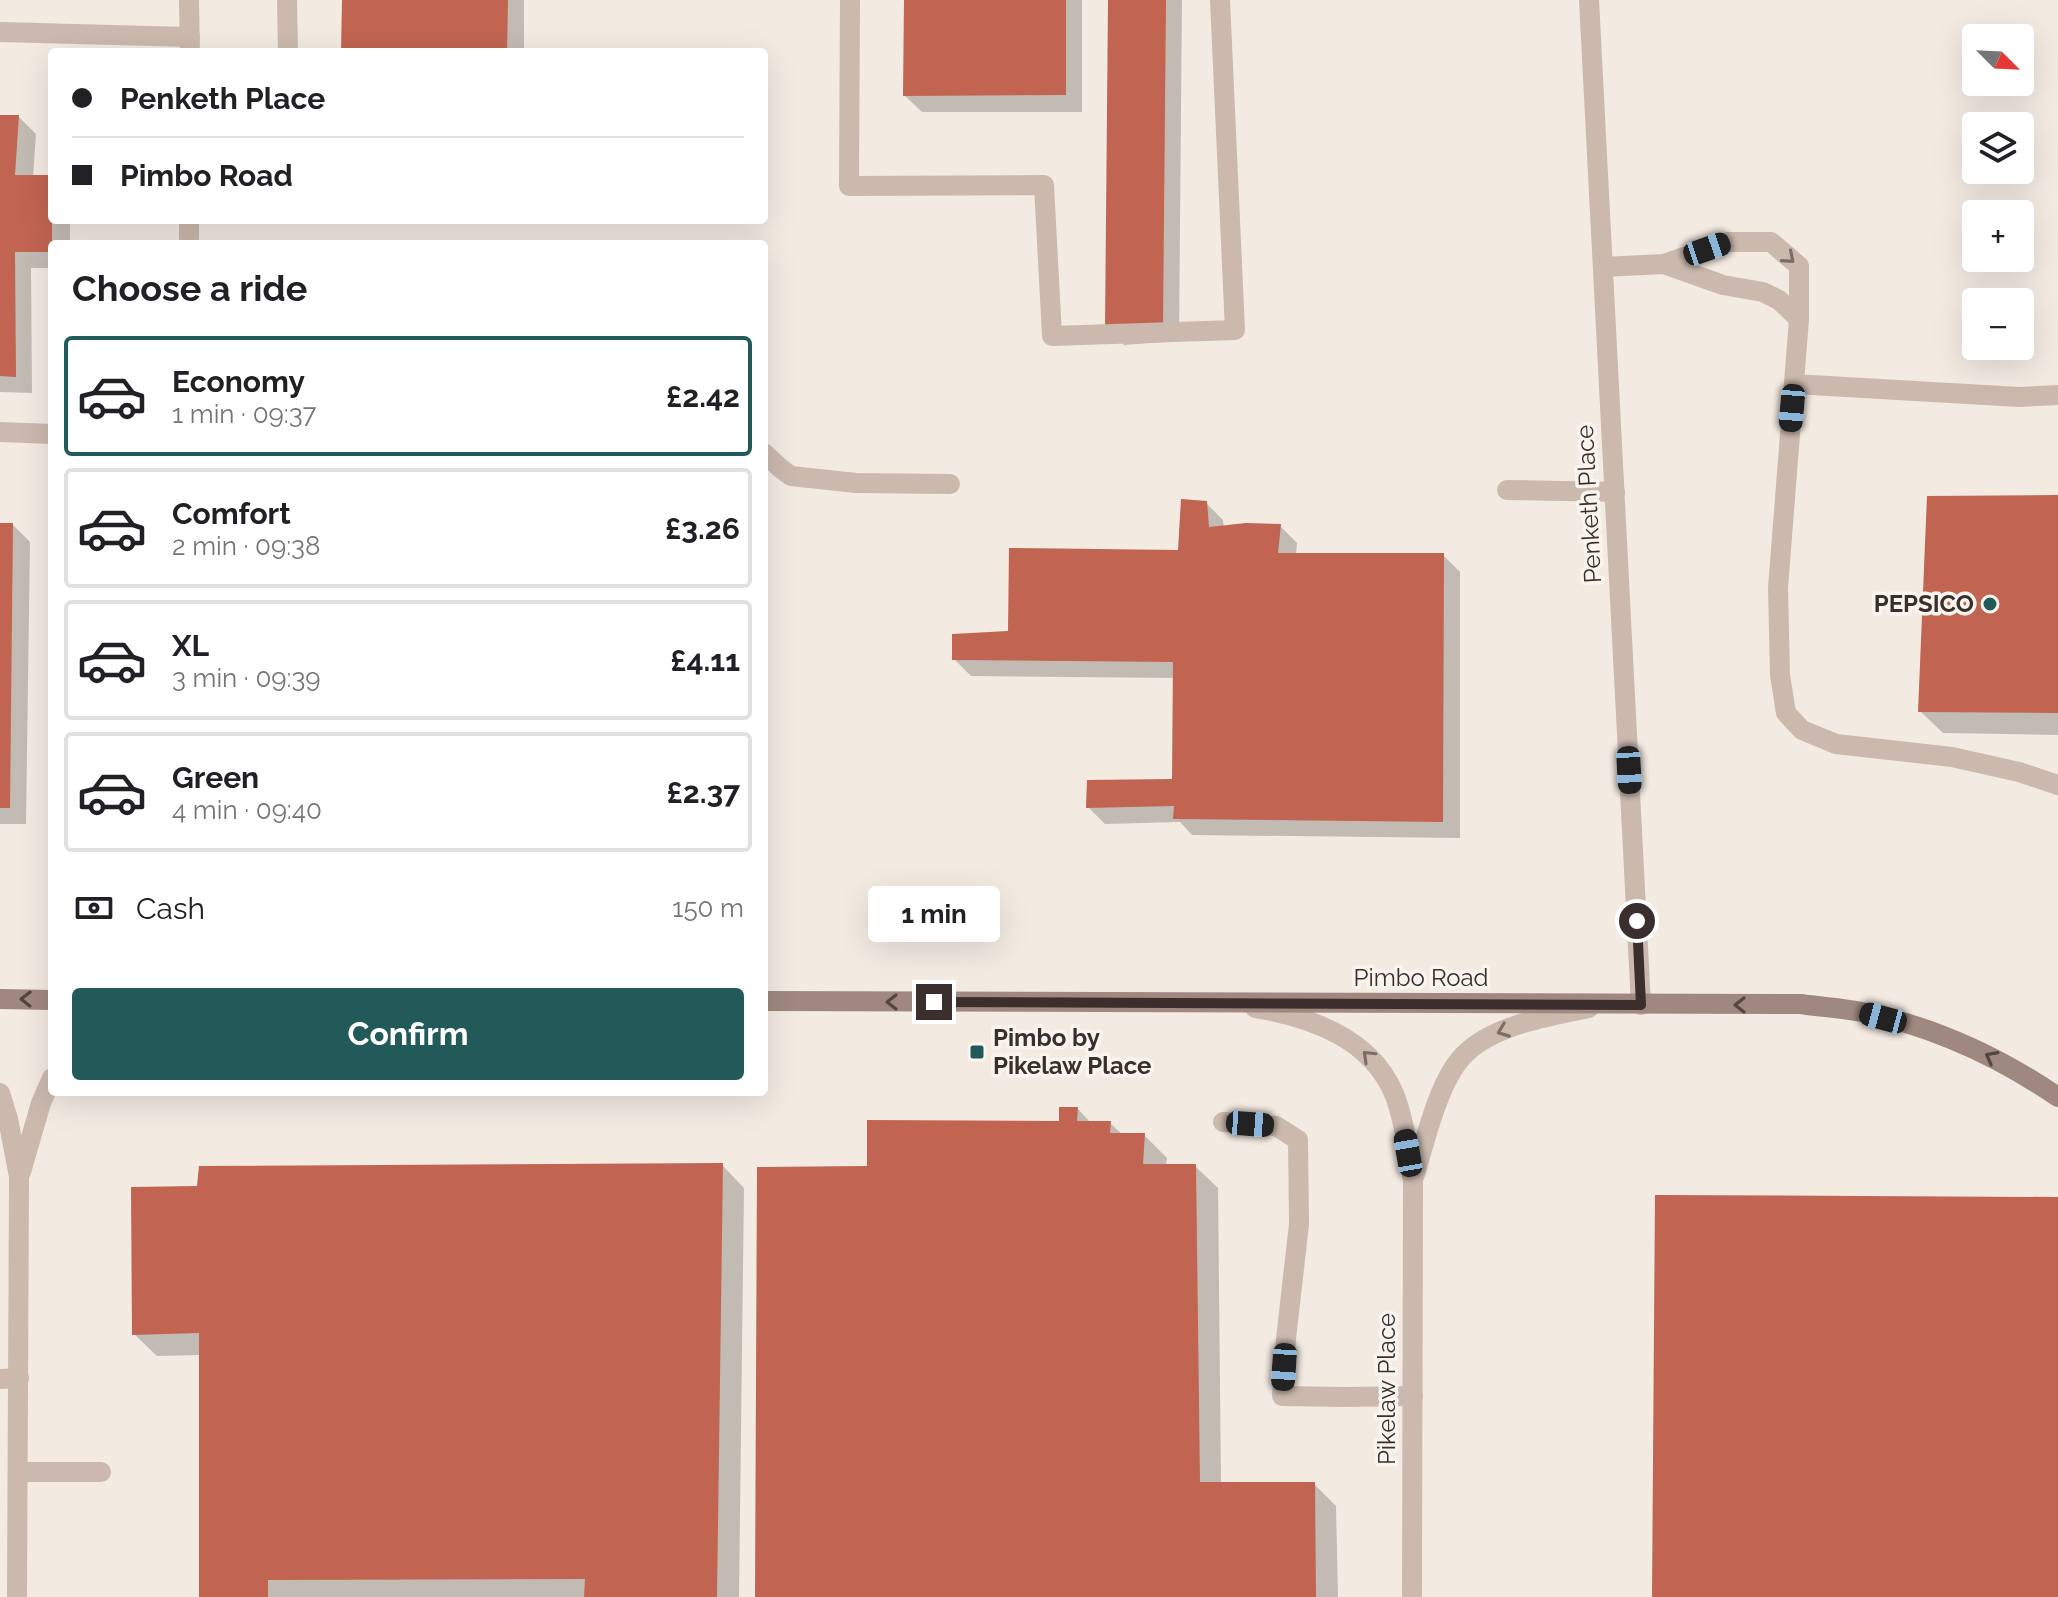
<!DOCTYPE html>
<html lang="en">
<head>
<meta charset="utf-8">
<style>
  :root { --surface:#fff; --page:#f2f2f2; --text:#202124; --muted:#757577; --line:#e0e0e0; --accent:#225a5a }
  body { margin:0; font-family:Raleway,sans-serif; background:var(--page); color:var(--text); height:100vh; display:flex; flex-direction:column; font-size:30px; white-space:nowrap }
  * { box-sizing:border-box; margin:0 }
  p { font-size:26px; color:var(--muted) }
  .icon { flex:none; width:44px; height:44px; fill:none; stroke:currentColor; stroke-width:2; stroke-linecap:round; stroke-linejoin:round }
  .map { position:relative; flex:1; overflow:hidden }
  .panel { position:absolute; left:48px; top:240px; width:720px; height:856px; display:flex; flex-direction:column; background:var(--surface); border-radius:8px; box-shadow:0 8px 32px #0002 }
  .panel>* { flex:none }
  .banner { position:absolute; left:48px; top:48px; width:720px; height:176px; border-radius:8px; box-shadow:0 8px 32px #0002; display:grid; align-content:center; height:176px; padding:0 24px; background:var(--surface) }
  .needle { width:52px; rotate:114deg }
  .controls { position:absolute; left:1962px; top:24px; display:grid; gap:16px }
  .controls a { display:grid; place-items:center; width:72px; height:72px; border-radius:8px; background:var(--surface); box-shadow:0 8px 32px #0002; font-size:40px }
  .end { position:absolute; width:36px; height:36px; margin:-18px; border:10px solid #3a2f2c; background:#fff; box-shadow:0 0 0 4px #fff }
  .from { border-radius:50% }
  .bubble { position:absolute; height:56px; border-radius:8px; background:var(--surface); box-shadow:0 8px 32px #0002; font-size:26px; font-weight:700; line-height:56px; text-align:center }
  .car { position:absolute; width:24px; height:48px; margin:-24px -12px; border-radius:10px; box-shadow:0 0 6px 2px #0007; background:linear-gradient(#222 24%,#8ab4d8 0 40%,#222 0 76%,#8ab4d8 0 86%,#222 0) }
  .banner b { display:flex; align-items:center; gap:28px; height:76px; font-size:30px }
  .banner b+b { border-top:2px solid var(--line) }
  .banner i { width:20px; height:20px; background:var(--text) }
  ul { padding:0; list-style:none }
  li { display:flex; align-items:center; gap:24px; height:120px; margin:0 16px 12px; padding:0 8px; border:4px solid var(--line); border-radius:8px }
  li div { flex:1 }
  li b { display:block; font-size:30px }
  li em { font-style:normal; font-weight:700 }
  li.current { border-color:var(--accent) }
  li>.icon { width:72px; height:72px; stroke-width:1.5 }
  h2 { padding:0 24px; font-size:36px; line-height:96px }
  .pay { display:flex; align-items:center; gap:20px; height:88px; padding:0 24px; font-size:30px }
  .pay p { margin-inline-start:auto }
  .cta { display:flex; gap:16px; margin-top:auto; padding:16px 24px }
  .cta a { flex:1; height:92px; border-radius:8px; background:var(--accent); color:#fff; font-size:32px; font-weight:700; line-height:92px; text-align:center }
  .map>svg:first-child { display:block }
  .shadow { fill:#0003 }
  .building { fill:#c16452 }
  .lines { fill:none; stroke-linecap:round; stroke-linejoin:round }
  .lane { stroke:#cbb9ae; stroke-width:20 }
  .street { stroke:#cbb9ae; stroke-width:20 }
  .secondary { stroke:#9f887f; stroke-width:20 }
  .oneway { stroke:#7b6d66 }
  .oneway2 { stroke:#534541 }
  .route { stroke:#3a2f2c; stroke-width:10 }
  .poi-dot { fill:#225a5a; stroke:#faf4ef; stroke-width:3 }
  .labels { text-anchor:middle; stroke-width:7; stroke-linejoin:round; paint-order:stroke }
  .street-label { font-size:24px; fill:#3a2f2c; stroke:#faf4ef }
  .poi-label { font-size:24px; font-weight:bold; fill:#3a2f2c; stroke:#faf4ef; text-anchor:end }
</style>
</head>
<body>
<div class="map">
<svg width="2058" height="1597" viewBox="0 0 2058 1597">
  <rect width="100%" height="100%" fill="#f3eae2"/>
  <!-- shadow -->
  <path class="shadow" d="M344,0H524V52H343Z
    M906,0H1082V112H922L905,96Z
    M1110,0H1182L1179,341L1124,345L1107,328Z
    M0,117H19L36,134L33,177H52V220H70V244H52V268H31L32,393L0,392Z
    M2058,497V735L1943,733L1920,711Z
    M1206,503L1223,520L1224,528L1280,526L1297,543L1296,555H1443L1460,572V838L1192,835L1180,822L1105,824L1088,807L1174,781V678L971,676L954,659L1180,552Z
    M0,525H13L30,542L26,824H0Z
    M1078,1109L1091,1123H1110L1123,1135H1144L1167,1158L1166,1166H1195L1218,1188L1221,1484H1314L1336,1506L1338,1597H757L869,1168L1061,1123Z
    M722,1165L744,1188L739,1597H201V1355L157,1356L134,1334Z"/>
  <!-- building -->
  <path class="building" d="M342,0H508L507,52H341Z
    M904,0H1066V95L903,96Z
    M1108,0H1166L1163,325L1105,329Z
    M0,115H19L15,175H52V252H15L16,377L0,376Z
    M2058,495V713L1918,712L1927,496Z
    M1181,499L1207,501L1209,527L1246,523L1281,524L1278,553H1444L1443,822L1173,819L1174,806L1086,808L1087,780L1172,779L1173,662L952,660V634L1008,631L1009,548L1178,550Z
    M0,523H13L10,808H0Z
    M1059,1107H1078L1077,1121H1111L1110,1133H1145L1143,1164H1196L1200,1482H1315L1316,1597H755L757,1167L867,1166V1120L1059,1121Z
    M723,1163L717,1597H584L585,1579L268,1580V1597H199V1333L132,1335L131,1187L197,1186L199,1166Z
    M1655,1195L2058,1197V1597H1652Z"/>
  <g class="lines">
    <!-- lane -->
    <path class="lane" d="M287,0L288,52
      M850,0L849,186L1044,185L1052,336L1235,330L1220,0
      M0,32L190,37
      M1664,264L1723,285L1763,292L1779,300L1799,319
      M1603,267L1664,264L1728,242H1771L1799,266V319L1778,588L1780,675L1786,713L1802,730L1836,744L1952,757L2019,772L2058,785
      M1794,384L2019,397L2058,395
      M0,432L52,434
      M764,453L779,467L791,476L856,483L950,484
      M1507,490L1615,492
      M1223,1122L1276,1126L1298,1140L1299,1224L1286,1339L1282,1396L1345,1397L1413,1396
      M0,1379L19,1378
      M18,1472H101"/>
    <!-- street -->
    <path class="street" d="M189,0L190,52
      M1589,0L1641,1005
      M189,244V220
      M1255,1008C1311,1017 1372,1038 1395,1096C1405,1123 1408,1153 1413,1181L1412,1597
      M0,1093L8,1119L19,1177L17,1597
      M21,1172L41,1103L52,1078
      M1414,1177C1425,1142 1438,1082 1463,1056C1492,1025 1550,1016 1589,1008"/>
    <!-- secondary -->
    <path class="secondary" d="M0,999L52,1000
      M764,1001L1801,1004C1821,1007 1842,1008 1862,1012C1932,1026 1999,1057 2058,1097"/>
  </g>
  <!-- one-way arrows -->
  <defs><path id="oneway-chevron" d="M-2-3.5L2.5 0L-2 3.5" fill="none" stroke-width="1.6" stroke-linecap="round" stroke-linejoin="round" transform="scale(2)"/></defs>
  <g class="oneway">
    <use href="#oneway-chevron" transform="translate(1789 258) rotate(41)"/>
    <use href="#oneway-chevron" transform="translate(1503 1031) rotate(159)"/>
    <use href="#oneway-chevron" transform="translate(1368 1056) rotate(-136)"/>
  </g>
  <g class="oneway2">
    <use href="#oneway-chevron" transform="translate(26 999) rotate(-179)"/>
    <use href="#oneway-chevron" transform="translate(892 1002) rotate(-180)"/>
    <use href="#oneway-chevron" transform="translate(1740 1005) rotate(180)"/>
    <use href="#oneway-chevron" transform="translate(1991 1057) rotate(-152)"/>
  </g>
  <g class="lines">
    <!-- route -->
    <path class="route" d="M934,1002L1641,1005L1637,921"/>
  </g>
  <!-- markers -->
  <g class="poi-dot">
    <circle cx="1990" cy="604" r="8"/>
    <rect x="969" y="1044" width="16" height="16" rx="4"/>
  </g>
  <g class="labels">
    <!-- street labels -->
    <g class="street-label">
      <text transform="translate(1589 504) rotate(-93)" y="8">Penketh Place</text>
      <text x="1421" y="986">Pimbo Road</text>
      <text transform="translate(1387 1389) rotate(-90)" y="8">Pikelaw Place</text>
    </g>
    <!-- poi labels -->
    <g class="poi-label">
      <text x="1974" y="612">PEPSICO</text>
      <text x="993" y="1046" text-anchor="start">Pimbo by<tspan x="993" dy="28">Pikelaw Place</tspan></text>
    </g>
  </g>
</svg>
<div class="controls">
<a><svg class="needle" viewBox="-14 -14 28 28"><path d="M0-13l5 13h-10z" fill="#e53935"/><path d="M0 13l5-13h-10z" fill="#757577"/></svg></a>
<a><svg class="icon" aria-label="layers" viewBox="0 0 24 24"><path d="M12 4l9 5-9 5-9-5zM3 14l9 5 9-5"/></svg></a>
<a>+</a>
<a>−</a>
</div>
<i class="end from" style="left:1637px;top:921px"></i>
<i class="end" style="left:934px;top:1002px"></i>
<div class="bubble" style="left:868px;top:886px;width:132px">1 min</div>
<i class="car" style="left:1707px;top:249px;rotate:71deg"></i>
<i class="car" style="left:1792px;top:408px;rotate:185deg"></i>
<i class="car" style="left:1629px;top:770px;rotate:177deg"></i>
<i class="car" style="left:1883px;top:1018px;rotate:285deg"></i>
<i class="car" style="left:1250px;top:1124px;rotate:94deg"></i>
<i class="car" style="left:1408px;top:1153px;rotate:350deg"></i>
<i class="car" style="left:1284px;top:1367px;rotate:184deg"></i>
<div class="banner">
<b><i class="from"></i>Penketh Place</b>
<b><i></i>Pimbo Road</b>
</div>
<section class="panel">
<h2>Choose a ride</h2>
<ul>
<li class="current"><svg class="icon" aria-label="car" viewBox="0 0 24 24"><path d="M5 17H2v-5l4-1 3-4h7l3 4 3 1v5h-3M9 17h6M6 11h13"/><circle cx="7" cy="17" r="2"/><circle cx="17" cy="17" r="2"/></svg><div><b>Economy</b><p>1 min · 09:37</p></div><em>£2.42</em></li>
<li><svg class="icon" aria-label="car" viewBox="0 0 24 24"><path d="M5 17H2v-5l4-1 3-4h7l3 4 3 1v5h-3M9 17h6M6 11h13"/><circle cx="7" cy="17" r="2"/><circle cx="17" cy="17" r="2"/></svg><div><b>Comfort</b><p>2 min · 09:38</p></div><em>£3.26</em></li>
<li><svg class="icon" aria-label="car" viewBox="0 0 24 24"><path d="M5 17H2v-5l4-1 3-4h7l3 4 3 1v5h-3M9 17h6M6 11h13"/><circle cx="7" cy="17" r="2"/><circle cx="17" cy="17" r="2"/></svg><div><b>XL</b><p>3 min · 09:39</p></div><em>£4.11</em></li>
<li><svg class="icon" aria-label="car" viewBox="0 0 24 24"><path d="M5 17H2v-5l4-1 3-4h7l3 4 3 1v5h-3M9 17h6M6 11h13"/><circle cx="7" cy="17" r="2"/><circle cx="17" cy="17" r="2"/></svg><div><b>Green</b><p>4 min · 09:40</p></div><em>£2.37</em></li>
</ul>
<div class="pay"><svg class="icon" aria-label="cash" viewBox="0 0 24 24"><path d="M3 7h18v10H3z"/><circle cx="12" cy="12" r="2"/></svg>Cash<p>150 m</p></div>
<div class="cta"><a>Confirm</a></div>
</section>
</div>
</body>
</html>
